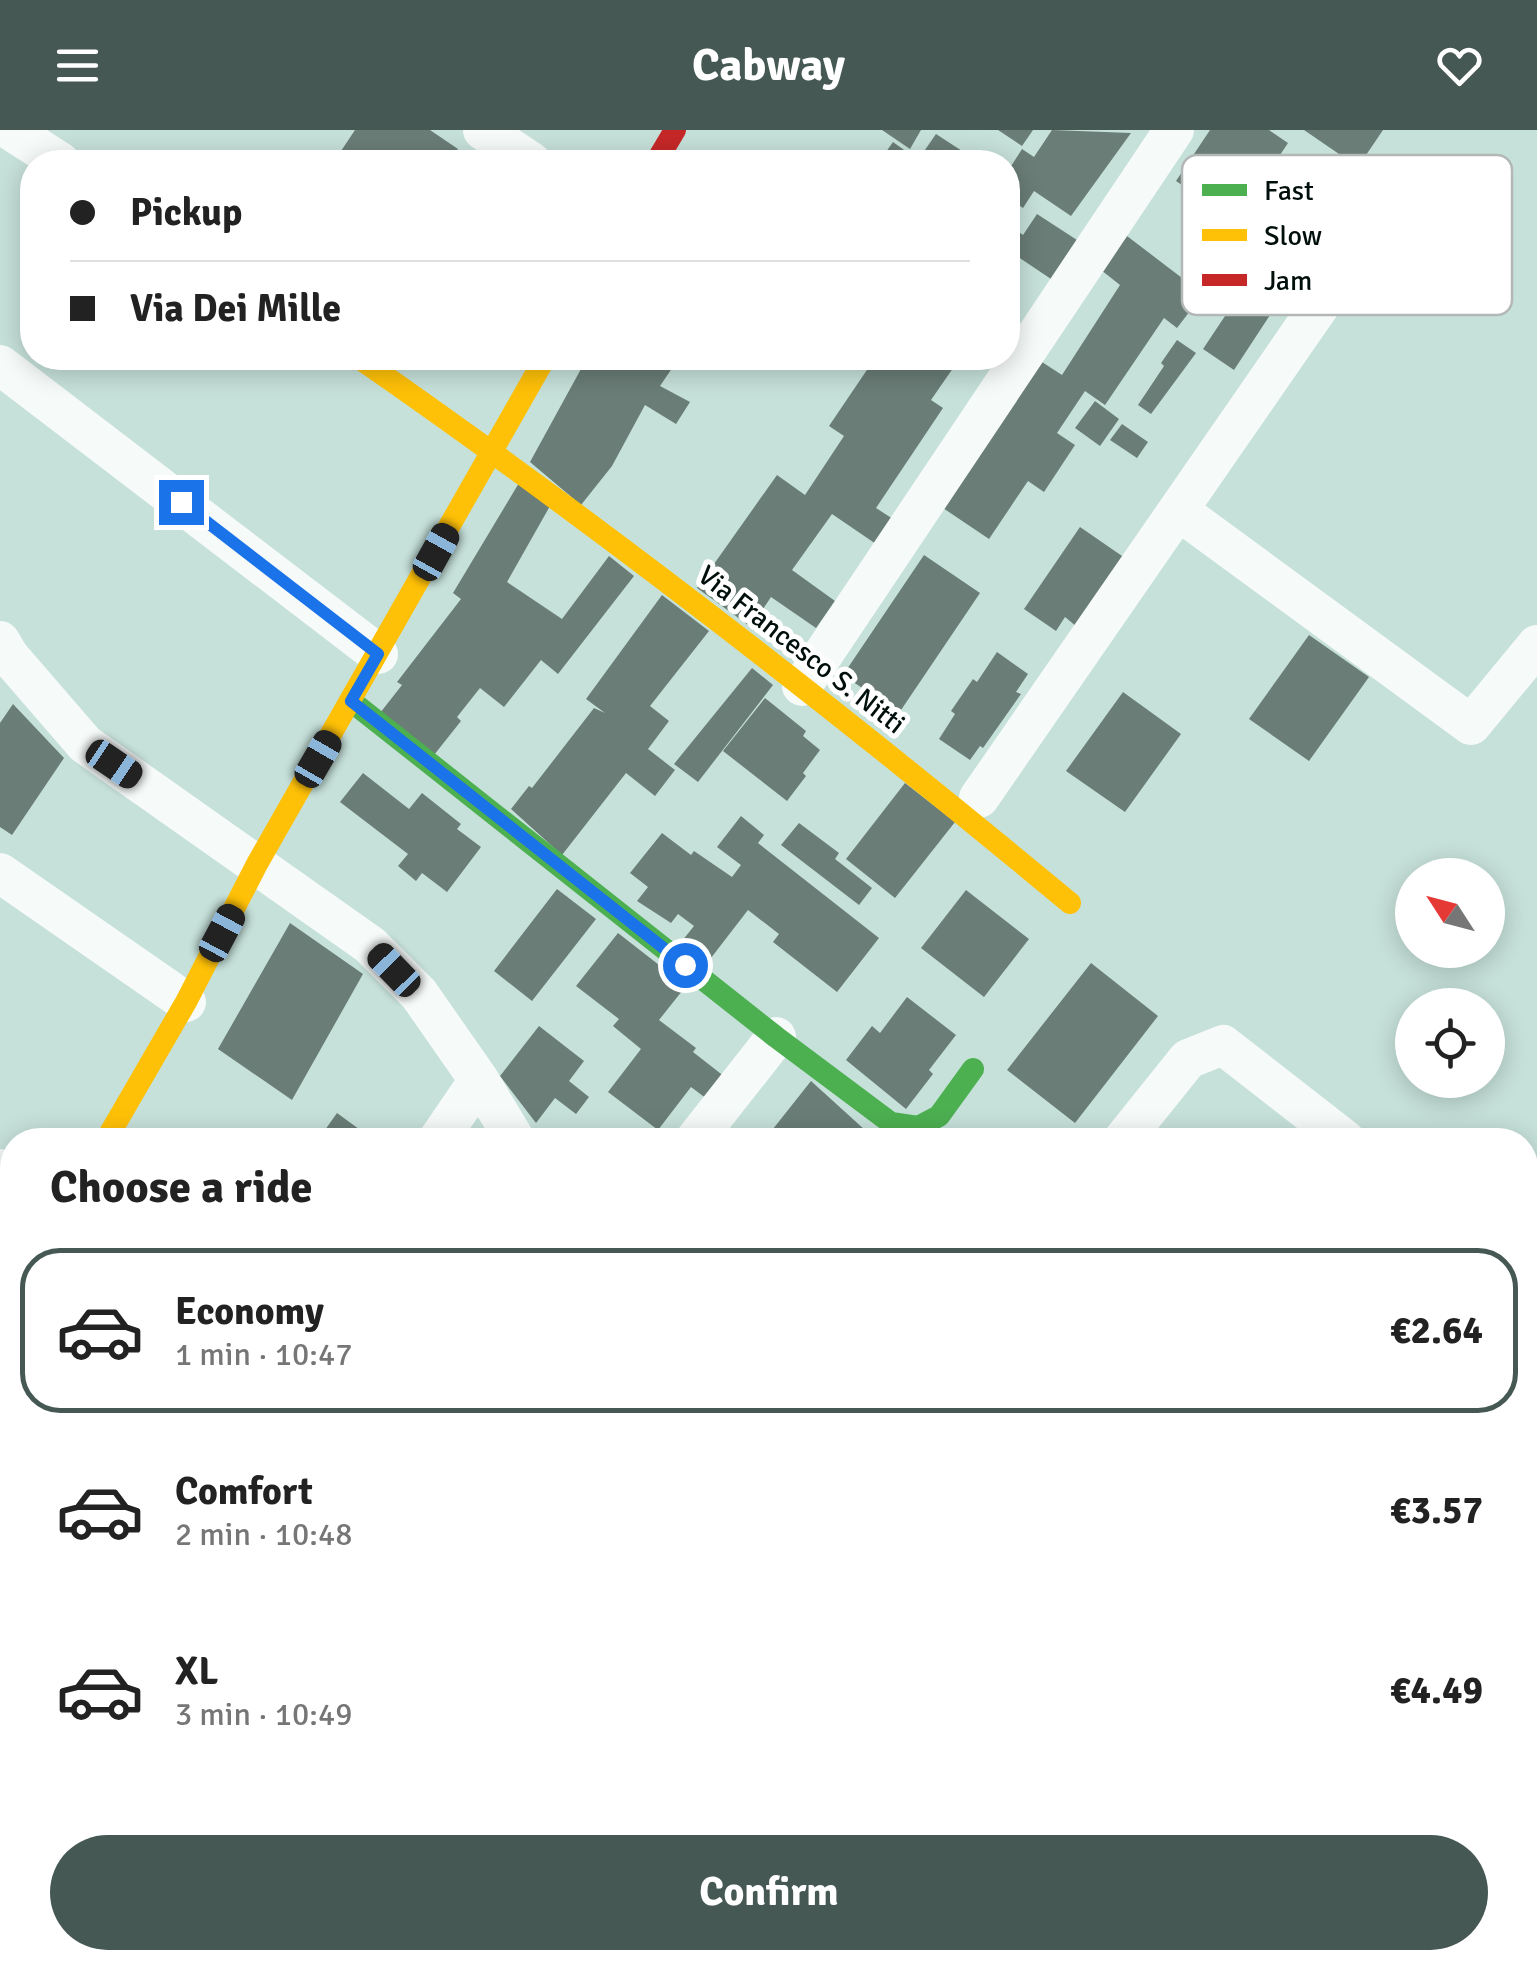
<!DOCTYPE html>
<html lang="en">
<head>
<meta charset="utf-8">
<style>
  :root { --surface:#fff; --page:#f2f2f2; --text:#222; --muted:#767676; --line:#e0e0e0; --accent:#465854 }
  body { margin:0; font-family:Signika,sans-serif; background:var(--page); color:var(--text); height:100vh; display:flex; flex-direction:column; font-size:38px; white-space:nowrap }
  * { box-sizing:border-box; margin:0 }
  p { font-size:32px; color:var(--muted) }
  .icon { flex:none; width:55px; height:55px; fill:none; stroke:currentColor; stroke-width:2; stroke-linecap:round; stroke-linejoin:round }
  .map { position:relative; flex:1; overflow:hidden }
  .side { position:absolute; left:0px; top:998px; width:1538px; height:842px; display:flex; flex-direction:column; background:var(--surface); border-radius:40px 40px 0 0; box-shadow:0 5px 25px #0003 }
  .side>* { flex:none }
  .banner { position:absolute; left:20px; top:20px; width:1000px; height:220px; border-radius:40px; box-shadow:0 5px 25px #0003; display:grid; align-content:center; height:220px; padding:0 50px; background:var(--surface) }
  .needle { width:65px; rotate:306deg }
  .tools { position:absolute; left:1395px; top:728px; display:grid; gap:20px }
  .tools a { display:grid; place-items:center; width:110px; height:110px; border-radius:50%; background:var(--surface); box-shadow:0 5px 25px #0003; font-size:50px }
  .end { position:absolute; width:45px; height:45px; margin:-22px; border:12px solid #1a73e8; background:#fff; box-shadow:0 0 0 5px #fff }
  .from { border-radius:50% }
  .car { position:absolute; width:30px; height:60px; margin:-30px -15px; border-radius:12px; box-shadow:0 0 8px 2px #0007; background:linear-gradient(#222 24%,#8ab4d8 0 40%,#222 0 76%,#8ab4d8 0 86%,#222 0) }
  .banner b { display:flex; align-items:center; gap:35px; height:95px; font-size:38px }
  .banner b+b { border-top:2px solid var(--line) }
  .banner i { width:25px; height:25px; background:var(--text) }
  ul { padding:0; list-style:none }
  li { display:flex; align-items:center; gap:30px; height:165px; margin:0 20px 15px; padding:0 30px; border:5px solid transparent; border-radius:40px }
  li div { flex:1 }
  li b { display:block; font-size:38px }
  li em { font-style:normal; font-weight:700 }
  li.active { border-color:var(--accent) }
  li>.icon { width:90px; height:90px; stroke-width:1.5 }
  h2 { padding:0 50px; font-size:45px; line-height:120px }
  .action { display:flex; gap:20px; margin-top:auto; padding:20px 50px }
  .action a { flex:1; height:115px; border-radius:60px; background:var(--accent); color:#fff; font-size:40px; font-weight:700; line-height:115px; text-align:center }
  header { display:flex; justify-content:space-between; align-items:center; height:130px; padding:0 50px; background:var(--accent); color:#fff; font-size:45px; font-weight:700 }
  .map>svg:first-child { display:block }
  .industrial { fill:url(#industrial-furrows) }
  .building { fill:#6a7d76 }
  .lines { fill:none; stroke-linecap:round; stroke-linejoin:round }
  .street { stroke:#f6faf9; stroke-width:40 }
  .fast { stroke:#4caf50; stroke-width:22 }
  .slow { stroke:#ffc107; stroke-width:22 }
  .jam { stroke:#c62828; stroke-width:22 }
  .route { stroke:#1a73e8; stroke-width:12 }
  .labels { text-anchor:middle; stroke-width:10; stroke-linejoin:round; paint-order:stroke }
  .street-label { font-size:28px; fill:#010f0c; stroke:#fff }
  .key { fill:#fff; stroke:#b3b7b6; stroke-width:2.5 }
  .key-label { font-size:28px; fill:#010f0c }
</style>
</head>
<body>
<header><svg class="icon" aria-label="menu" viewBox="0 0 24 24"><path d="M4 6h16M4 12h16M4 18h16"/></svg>Cabway<svg class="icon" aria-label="heart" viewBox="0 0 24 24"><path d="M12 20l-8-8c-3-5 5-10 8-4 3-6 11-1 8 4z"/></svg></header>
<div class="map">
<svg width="1537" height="1838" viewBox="0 0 1537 1838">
  <defs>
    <pattern id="industrial-furrows" width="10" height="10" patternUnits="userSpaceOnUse" patternTransform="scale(2.5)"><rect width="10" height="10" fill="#b7e3d8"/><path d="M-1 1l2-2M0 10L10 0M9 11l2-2" fill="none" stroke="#9cc2b8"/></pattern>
  </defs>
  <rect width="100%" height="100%" fill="#c6e1da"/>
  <!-- industrial -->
  <path class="industrial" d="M0,1573L12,1582V1770L0,1788Z"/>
  <!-- building -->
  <path class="building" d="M355,0H430L458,19L448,32H358L341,21Z
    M882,0H921L910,19Z
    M998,0H1033L1022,16Z
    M1052,0L1131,3L1071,86L1034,61L1023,78L1008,68V41L1022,19L1034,27Z
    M1210,0H1269L1288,13L1236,91L1176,51Z
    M1304,0H1383L1358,37Z
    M936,4L979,32H879L893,12L918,30Z
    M1037,84L1077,110L1051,149L1011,122L1008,128V94L1023,105Z
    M1127,106L1203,164L1177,198L1164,188L1105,275L1085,261L1057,303L1075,315L1044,362L1028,351L989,409L943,378L1042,232L1062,245L1120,155L1101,140Z
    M1263,129L1293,150L1234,240L1203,219Z
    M1177,210L1196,223L1151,284L1138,275L1164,236L1161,233Z
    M587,228H679L660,256L690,272L676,294L645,275L612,336L581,375L530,332Z
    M875,228H960L931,270L943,278L876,378L893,389L876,414L832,384L792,440L835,471L816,498L771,467L751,497L697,458L777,345L805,365L844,306L829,296Z
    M1095,271L1119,289L1100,316L1075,298Z
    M1122,294L1148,312L1137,328L1110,310Z
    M519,353L550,376L507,452L562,489L609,426L634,446L558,544L541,530L504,577L480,558L457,587L461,591L434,625L380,583L402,555L397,552L461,469L453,463Z
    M1080,397L1125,428L1077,497L1065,487L1056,501L1024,479Z
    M924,425L980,463L899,583L843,545Z
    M662,465L709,501L650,576L669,591L648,619L675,640L655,666L626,643L562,725L511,679L529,656L532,658L594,578L605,583L586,569Z
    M1309,505L1369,547L1309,631L1249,589Z
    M997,522L1028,544L1016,562L1021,564L983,618L980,616L970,630L939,609L955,584L951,581L973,549L977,552Z
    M752,538L773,555L698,652L674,634Z
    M1123,562L1181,604L1125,682L1066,641Z
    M765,568L806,601L803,606L820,620L803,643L806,646L787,671L723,621Z
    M13,574L64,628L12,705L0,697V593Z
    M363,643L409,679L422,663L461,694L457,699L481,717L447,762L422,743L416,751L398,736L408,724L340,672Z
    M905,653L955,692L895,768L846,729Z
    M741,686L764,705L758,713L879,808L837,862L773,812L779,804L748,780L704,837L678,816L694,796L678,784L671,793L637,771L648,757L630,743L662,703L691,725L694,721L732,747L741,735L717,717Z
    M799,693L839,723L835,729L872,758L859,775L781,715Z
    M557,759L596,789L532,871L494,841Z
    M966,760L1029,809L984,867L921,818Z
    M290,793L363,844L292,970L218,919Z
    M618,803L686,856L659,890L696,918L693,922L725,947L707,969L691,957L658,1000L608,962L641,919L613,896L619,889L576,856Z
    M1091,833L1158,886L1075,993L1007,940Z
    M907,867L956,905L929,940L933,944L906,979L846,930L872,896L880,903Z
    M539,896L584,931L569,951L589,967L576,984L555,968L536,993L500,946Z
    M811,951L876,1010H777L769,1004Z
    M337,983L374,1010H325L320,1007Z
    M8,1260L12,1263V1353L0,1345V1273Z
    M1525,1359L1537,1369V1397L1533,1402L1525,1396Z
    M0,1648L12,1657V1686L0,1703Z"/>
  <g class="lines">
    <!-- street -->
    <path class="street" d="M10,0L60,32
      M483,0L531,32
      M0,235L378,524
      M1179,381L1471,595L1537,515
      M0,511L9,526L85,614L370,815L419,864L479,950L515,1010
      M802,556L1174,0
      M979,668L1358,120
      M0,743L186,872
      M438,1010L479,950
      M695,1010L776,907
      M1123,1010L1188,929L1223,915L1345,1010
      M0,1039L12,1048
      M1525,1502L1537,1489
      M920,1828L930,1838"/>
    <!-- fast -->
    <path class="fast" d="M351,571L776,907L891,993L918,997L939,986L973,939"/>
    <!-- slow -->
    <path class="slow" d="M359,228C605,399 840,582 1070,773
      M106,1010L186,872L257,734L545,228
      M0,1194L12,1172"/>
    <!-- jam -->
    <path class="jam" d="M656,32L675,0"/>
  </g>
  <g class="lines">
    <!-- route -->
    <path class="route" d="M181,372L378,524L351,571L685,835"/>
  </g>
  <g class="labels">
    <!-- street labels -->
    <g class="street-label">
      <text transform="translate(802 519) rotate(38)" y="10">Via Francesco S. Nitti</text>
    </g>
  </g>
  <!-- legend -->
  <rect x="1182" y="25" width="330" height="160" rx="15" class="key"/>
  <rect x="1202" y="54" width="45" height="12" fill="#4caf50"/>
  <rect x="1202" y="99" width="45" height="12" fill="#ffc107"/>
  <rect x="1202" y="144" width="45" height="12" fill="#c62828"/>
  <g class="key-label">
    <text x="1264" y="70">Fast</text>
    <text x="1264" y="115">Slow</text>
    <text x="1264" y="160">Jam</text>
  </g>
</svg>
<div class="tools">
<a><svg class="needle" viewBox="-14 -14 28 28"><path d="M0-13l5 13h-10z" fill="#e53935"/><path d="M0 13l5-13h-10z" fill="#767676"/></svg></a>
<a><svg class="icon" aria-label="locate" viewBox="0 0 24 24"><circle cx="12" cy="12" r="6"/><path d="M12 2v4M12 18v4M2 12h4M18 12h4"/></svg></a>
</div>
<i class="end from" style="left:685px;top:835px"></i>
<i class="end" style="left:181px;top:372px"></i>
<i class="car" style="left:436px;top:422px;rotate:29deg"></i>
<i class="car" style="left:318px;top:629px;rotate:30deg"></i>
<i class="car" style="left:114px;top:634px;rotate:124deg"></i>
<i class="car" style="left:222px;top:803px;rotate:28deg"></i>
<i class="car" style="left:394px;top:840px;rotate:316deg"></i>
<div class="banner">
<b><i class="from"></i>Pickup</b>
<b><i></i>Via Dei Mille</b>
</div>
<section class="side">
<h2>Choose a ride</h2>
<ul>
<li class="active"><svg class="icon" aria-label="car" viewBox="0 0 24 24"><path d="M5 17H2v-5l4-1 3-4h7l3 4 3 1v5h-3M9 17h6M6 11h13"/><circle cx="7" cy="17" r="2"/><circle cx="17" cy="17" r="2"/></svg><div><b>Economy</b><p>1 min · 10:47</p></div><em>€2.64</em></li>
<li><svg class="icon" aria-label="car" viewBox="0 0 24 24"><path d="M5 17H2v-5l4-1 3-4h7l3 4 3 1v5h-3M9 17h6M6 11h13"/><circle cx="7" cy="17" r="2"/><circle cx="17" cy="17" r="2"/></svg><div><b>Comfort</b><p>2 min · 10:48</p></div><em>€3.57</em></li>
<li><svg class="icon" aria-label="car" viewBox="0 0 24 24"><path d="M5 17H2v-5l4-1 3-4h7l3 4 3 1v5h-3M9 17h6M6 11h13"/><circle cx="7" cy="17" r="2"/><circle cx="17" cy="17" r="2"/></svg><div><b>XL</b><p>3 min · 10:49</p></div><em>€4.49</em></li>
</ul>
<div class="action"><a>Confirm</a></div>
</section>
</div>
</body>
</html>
